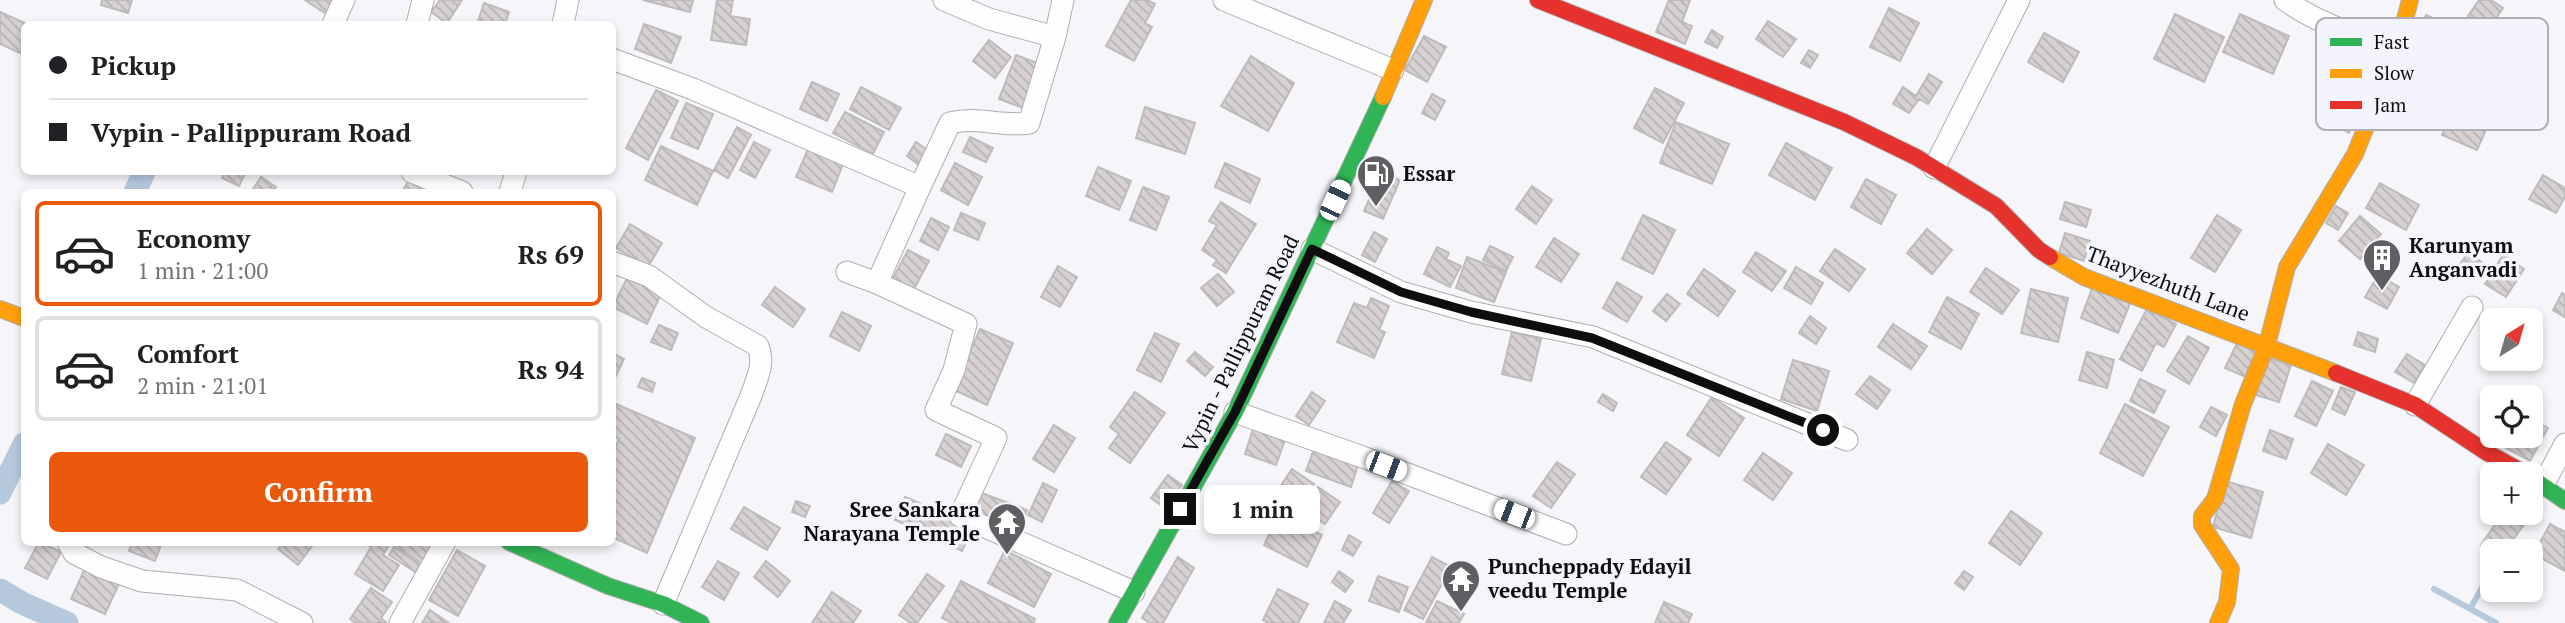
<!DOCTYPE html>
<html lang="en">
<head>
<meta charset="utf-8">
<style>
  :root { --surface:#fff; --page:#f6f6f6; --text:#202124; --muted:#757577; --line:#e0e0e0; --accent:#ea580c }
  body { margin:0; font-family:"PT Serif",serif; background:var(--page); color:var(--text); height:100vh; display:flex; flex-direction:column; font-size:26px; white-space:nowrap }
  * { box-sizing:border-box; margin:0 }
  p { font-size:23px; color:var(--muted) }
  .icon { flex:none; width:38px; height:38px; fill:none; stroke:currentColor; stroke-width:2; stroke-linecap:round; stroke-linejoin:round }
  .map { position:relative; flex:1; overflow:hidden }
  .sheet { position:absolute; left:21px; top:189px; width:595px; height:357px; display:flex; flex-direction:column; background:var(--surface); border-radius:10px; box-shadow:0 4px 10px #0003 }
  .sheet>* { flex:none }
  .hud { position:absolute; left:21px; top:21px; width:595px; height:154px; border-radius:10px; box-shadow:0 4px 10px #0003; display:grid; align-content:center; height:154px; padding:0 28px; background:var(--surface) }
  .needle { width:46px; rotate:37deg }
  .tools { position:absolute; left:2480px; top:308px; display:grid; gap:14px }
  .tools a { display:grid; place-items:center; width:63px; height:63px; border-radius:10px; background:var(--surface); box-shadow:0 4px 10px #0003; font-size:35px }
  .end { position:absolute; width:32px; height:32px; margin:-16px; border:9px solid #0e0e11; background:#fff; box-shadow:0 0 0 4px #fff }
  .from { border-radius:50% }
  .bubble { position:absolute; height:49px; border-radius:10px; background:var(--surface); box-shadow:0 4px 10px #0003; font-size:23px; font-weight:800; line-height:49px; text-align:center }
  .car { position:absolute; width:21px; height:42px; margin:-21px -10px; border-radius:9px; box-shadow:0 0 5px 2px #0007; background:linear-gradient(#fff 24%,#345 0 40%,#fff 0 76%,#345 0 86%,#fff 0) }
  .hud b { display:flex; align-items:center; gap:24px; height:66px; font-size:26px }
  .hud b+b { border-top:2px solid var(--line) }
  .hud i { width:18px; height:18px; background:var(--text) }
  ul { padding:12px 0 0; list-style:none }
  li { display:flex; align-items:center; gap:21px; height:105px; margin:0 14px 10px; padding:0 14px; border:4px solid var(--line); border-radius:10px }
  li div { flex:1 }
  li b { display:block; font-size:26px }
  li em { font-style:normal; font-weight:800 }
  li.selected { border-color:var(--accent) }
  li>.icon { width:63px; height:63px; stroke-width:1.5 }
  .action { display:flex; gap:14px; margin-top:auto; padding:14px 28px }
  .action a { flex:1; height:80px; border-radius:10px; background:var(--accent); color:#fff; font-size:28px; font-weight:800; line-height:80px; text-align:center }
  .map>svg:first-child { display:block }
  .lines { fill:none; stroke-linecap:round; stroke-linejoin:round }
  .stream { stroke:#b6c9dc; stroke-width:6 }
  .canal { stroke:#b6c9dc; stroke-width:23 }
  .building { fill:url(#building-back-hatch); stroke:#bdbcbd; stroke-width:2 }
  .street-casing { stroke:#aeaeb2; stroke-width:23 }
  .fast-casing { stroke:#aeaeb2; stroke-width:18 }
  .slow-casing { stroke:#aeaeb2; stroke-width:18 }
  .jam-casing { stroke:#aeaeb2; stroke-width:18 }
  .street { stroke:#fefefe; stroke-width:21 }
  .fast { stroke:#30b455; stroke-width:16 }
  .slow { stroke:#ff9f0a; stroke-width:16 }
  .jam { stroke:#e5322d; stroke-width:16 }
  .route { stroke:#0e0e11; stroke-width:9 }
  .labels { text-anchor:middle; stroke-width:7; stroke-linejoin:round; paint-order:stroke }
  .poi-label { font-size:21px; font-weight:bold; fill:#0e0e11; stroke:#f4f4fc; text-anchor:start }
  .street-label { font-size:21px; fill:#0e0e11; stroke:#f4f4fc }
  .key { fill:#f4f4fc; stroke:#afafb6; stroke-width:2 }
  .key-label { font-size:19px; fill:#0e0e11 }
</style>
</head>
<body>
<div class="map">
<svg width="2565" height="623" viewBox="0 0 2565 623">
  <defs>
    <pattern id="building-back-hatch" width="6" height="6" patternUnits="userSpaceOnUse" patternTransform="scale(1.75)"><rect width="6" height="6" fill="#d8d1d1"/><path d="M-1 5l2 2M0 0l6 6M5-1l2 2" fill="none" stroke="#b8b2b2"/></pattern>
  </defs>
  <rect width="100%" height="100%" fill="#f6f6fa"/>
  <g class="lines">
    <!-- stream -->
    <path class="stream" d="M2434,589L2496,623
      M2470,609L2492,570"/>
    <!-- canal -->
    <path class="canal" d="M135,192L144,172
      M0,493L24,444
      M0,590L22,603L67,623"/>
  </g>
  <!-- building -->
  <path class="building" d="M102,0H132L128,13L101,5Z
    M305,0H336L326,14Z
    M440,0H462L447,23L431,12Z
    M643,0H693L690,12Z
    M717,0H733L730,16L750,19L746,45L711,40Z
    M1131,0H1147L1155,4L1145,23L1152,27L1134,61L1106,46Z
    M1669,0H1690L1682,22L1692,26L1685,44L1656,32Z
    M2479,0H2491L2503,8L2489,29L2468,16Z
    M484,3L509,12L505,24H477Z
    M1889,8L1919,23L1900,61L1870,47Z
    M0,12L27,24H24V55L0,44Z
    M2175,14L2224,37L2204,82L2154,59Z
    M2240,14L2289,36L2273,74L2223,52Z
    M2426,15L2473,36L2455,77L2408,57Z
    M1768,21L1796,39L1783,57L1756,39Z
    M644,24L681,37L671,63L635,49Z
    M1712,30L1723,37L1717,48L1705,42Z
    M2044,33L2079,52L2063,82L2028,62Z
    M1424,36L1446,47L1427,82L1405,70Z
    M989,40L1011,57L995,78L973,61Z
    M1809,50L1818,55L1810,68L1801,63Z
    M1016,55L1040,64L1023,108L999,99Z
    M1251,56L1294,83L1268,131L1221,106Z
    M1929,74L1942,82L1928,104L1919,99L1909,113L1893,104L1903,87L1916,96Z
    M812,82L839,94L827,121L800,109Z
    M861,87L901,108L889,130L850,109Z
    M1655,88L1684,103L1663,143L1634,128Z
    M656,90L678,101L648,160L626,148Z
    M2339,93L2364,107L2349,133L2324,119Z
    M1432,94L1445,101L1435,120L1422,113Z
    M2460,94L2495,110L2477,150L2442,135Z
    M686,103L713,114L698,149L671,138Z
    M1145,107L1195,123L1185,154L1136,138Z
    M845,112L884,132L873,154L833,133Z
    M1676,122L1729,144L1712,184L1660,163Z
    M737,127L751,135L728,178L714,170Z
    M970,137L993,148L986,162L963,152Z
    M754,142L770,150L755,178L740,170Z
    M916,142L929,151L919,165L907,156Z
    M1786,143L1832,168L1815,200L1769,175Z
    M661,146L713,171L697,205L645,180Z
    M808,149L843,164L832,192L796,177Z
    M955,163L982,177L968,205L941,190Z
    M1225,163L1260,179L1250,203L1215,187Z
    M1098,167L1131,181L1119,210L1086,196Z
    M225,172H246L239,186L222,178Z
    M1381,172L1400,180L1383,219L1364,211Z
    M2543,175L2565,188V197L2556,213L2529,199Z
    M261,177L276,187L272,192H251Z
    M409,179L435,192H402Z
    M1866,179L1896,195L1881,224L1851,207Z
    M2380,183L2419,205L2406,230L2366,208Z
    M1532,186L1552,200L1536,224L1516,209Z
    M1143,187L1169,197L1156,230L1130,220Z
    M1221,202L1256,224L1226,273L1213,265L1217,260L1202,250L1217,225L1209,221Z
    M2065,202L2091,210L2086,227L2060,219Z
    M2336,206L2348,213L2338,230L2326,223Z
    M961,213L985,223L978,240L954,230Z
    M1643,215L1675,230L1653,274L1622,259Z
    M2217,215L2241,230L2215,272L2191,258Z
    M2360,216L2381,234L2360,259L2339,241Z
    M931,218L949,227L938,250L920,241Z
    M630,224L662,243L648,267L616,248Z
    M1927,229L1952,250L1932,274L1907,253Z
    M1374,232L1387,239L1375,262L1362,255Z
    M2065,233L2090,241L2084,261L2059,253Z
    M1554,238L1579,254L1561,282L1536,267Z
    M1490,246L1513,257L1506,271L1483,260Z
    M1437,247L1449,253L1446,259L1461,266L1450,287L1424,274Z
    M1835,249L1865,269L1849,291L1820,271Z
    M908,250L929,261L913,291L892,280Z
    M1756,252L1786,271L1772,291L1743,272Z
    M2469,252L2481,262L2468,278L2456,269Z
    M2503,255L2524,269L2506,297L2485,284Z
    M1467,257L1506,272L1494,302L1456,288Z
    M1058,266L1077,277L1060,307L1041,297Z
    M1796,267L1823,283L1811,304L1784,288Z
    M1986,268L2019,290L2002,314L1970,292Z
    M1704,269L1735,291L1718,316L1687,294Z
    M1218,274L1234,292L1217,306L1201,288Z
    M2378,275L2399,287L2387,309L2365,297Z
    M627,278L661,294L647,324L613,307Z
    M1617,282L1642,297L1627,322L1603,308Z
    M2093,286L2131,301L2118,333L2081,318Z
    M775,287L805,309L793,327L762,305Z
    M2031,289L2068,298L2058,342L2021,333Z
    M2562,293L2565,295V317L2553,310Z
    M1667,294L1680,304L1666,321L1653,311Z
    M1947,297L1979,314L1961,349L1929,332Z
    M1371,298L1389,306L1379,330L1385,332L1374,358L1337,342L1354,303L1367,308Z
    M2147,309L2176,324L2164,347L2156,343L2142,371L2120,359Z
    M842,312L871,326L859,351L830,336Z
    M1810,316L1826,328L1816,344L1799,333Z
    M1893,324L1927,346L1911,369L1878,347Z
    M659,325L678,333L671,350L651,342Z
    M980,329L1013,343L987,405L947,387L961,372Z
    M1512,332L1541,339L1531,381L1502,374Z
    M2358,332L2378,339L2375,352L2354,345Z
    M1155,333L1179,344L1161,382L1137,370Z
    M2188,336L2209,348L2189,384L2167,371Z
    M2237,343L2260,353L2248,378L2225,368Z
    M1195,352L1213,367L1205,376L1187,361Z
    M2087,352L2114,360L2107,388L2079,380Z
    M612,353L624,359L612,384Z
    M2407,354L2425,365L2414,383L2395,372Z
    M2268,358L2291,365L2279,402L2256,395Z
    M1793,360L1829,371L1817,411L1781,399Z
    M1870,376L1890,390L1877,409L1856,394Z
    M642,378L655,383L652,392L638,387Z
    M2140,379L2165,391L2154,413L2130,401Z
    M2312,381L2333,391L2316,426L2295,416Z
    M2341,387L2355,392L2345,415L2332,409Z
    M1135,392L1165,413L1130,463L1109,448L1119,434L1110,427Z
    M1312,392L1325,401L1309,425L1296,416Z
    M1603,394L1617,403L1613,411L1598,402Z
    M1712,397L1744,418L1719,456L1687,435Z
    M616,404L695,438L647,553L612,537V456L619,439L612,436V411Z
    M2125,404L2169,427L2143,476L2100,453Z
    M2211,407L2227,415L2216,436L2200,427Z
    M2530,418L2548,428L2530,461L2497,443L2501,436H2530Z
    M1054,425L1075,438L1054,472L1033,459Z
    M1254,426L1286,437L1276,465L1245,454Z
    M2270,430L2293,439L2286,459L2263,451Z
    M946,434L971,446L961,467L936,455Z
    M1666,442L1691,459L1666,494L1641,477Z
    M2328,444L2364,465L2346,495L2311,473Z
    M1315,446L1359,462L1351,487L1306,471Z
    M1763,453L1792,473L1773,500L1744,480Z
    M1557,462L1575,474L1551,508L1533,496Z
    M1292,469L1314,484L1299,506L1277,491Z
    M1168,475L1182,485L1165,508L1151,498Z
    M1392,481L1409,491L1389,523L1373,513Z
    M2225,481L2263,492L2251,538L2213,527Z
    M1043,483L1057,490L1042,522L1028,515Z
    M1318,487L1340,502L1325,524L1303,509Z
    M979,492L1027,510L1018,533L971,515Z
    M905,497L974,526L962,551L895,520Z
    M2530,500L2538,505L2505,551L2492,552L2481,545L2503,513H2530Z
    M796,501L810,506L805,517L792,512Z
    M744,507L780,528L767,550L731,529Z
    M2011,511L2042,533L2020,565L1989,543Z
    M1279,514L1322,535L1307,567L1264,545Z
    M2550,524L2565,532V571L2534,554Z
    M1349,535L1361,542L1353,556L1342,550Z
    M39,542L61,552L47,579L25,568Z
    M132,542H162L155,561L129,551Z
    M283,542H315L298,565L278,549Z
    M364,542H391L383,555L399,565L383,591L355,574L371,547Z
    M397,542H436L423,564L395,547Z
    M394,547L420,565L415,572L389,555Z
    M457,550L485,566L458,616L429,600Z
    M1005,550L1051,574L1034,607L988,583Z
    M1178,557L1194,568L1163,623H1150L1142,618Z
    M1432,557L1451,567L1423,619L1404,610Z
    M718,561L739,573L724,600L702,587Z
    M766,561L790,581L778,597L754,577Z
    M85,568L119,584L105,614L71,599Z
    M1339,571L1353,581L1345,592L1332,582Z
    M1964,571L1973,577L1964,590L1955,583Z
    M927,574L944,586L917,623H911L899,615Z
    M1378,576L1408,587L1399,612L1369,601Z
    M961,581L1035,619L1033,623H953L942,618Z
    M371,588L392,602L381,618L387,623H356L350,619Z
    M1278,589L1308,604L1298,623H1269L1263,620Z
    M832,592L861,611L853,623H812Z
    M1335,601L1351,610L1343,623H1324Z
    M1437,601L1464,614L1459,623H1426Z
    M1664,602L1692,614L1688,623H1655Z
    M430,610L449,623H422Z"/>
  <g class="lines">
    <defs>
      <path id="street" d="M944,0L989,19L1055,37
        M1224,0L1393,70
        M2285,0C2318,24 2359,36 2397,50
        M333,24L344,0
        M417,24L423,0
        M563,24L568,0
        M612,59L693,89L920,187L950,123C978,116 1001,127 1029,123L1055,37L1063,0
        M1934,168L2019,0
        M412,172L462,192
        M920,187L877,283L966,324L954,370L936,410L996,438L960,516L1134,592
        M510,192L516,172
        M1312,249L1401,292L1471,312L1593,337L1847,440
        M612,262L649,276L706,317L758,346C765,364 757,378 751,396L663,604
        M847,272L877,283
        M2415,405L2472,307
        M1235,412L1360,456L1566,534
        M2543,485L2565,444
        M68,542L74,553L101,567L142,581L237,590L302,623
        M400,623L445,542"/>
      <path id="fast" d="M2530,477L2565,501
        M509,542L608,586L663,604L701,623
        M1117,623L1235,412L1383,97"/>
      <path id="slow" d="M1383,97L1424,0
        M2050,257L2084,277L2336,373
        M0,309L24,318
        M2218,623L2227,602L2231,569L2202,525V516L2215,499L2243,404L2267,345L2287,267L2355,154L2397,50L2410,0"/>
      <path id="jam" d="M1538,0L1844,122L1916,157L1996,206L2039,250L2050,257
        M2336,373L2415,405L2486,452L2526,474"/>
    </defs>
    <!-- street casing -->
    <use href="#street" class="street-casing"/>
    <!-- fast casing -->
    <use href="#fast" class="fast-casing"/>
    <!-- slow casing -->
    <use href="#slow" class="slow-casing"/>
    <!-- jam casing -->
    <use href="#jam" class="jam-casing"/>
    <!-- street -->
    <use href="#street" class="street"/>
    <!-- fast -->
    <use href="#fast" class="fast"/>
    <!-- slow -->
    <use href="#slow" class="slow"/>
    <!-- jam -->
    <use href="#jam" class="jam"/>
  </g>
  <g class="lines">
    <!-- route -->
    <path class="route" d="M1180,509L1235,412L1312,249L1401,292L1471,312L1592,338L1823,430"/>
  </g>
  <!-- icons -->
  <defs>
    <symbol id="fuel-pin" viewBox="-11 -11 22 30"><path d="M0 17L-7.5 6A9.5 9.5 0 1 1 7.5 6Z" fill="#5f5f63" stroke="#f4f4fc"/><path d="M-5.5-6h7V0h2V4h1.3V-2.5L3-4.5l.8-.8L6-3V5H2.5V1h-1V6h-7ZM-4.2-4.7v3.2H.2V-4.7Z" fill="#fff"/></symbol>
    <symbol id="building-pin" viewBox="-11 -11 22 30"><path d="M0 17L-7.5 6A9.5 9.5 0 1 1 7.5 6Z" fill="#5f5f63" stroke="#f4f4fc"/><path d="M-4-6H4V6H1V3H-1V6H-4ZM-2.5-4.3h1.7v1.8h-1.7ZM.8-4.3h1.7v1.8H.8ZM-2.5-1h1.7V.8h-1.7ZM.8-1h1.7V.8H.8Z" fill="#fff"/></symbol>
    <symbol id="temple-pin" viewBox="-11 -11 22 30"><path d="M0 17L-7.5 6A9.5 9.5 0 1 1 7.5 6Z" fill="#5f5f63" stroke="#f4f4fc"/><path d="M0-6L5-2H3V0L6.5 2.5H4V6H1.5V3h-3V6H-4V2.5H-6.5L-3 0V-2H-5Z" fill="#fff"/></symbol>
  </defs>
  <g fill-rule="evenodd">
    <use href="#fuel-pin" x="1354" y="152" width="44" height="60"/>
    <use href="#building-pin" x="2360" y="236" width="44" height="60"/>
    <use href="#temple-pin" x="985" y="500" width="44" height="60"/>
    <use href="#temple-pin" x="1439" y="557" width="44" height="60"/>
  </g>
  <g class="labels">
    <!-- poi labels -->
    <g class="poi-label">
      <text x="1403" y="181">Essar</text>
      <text x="2409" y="253">Karunyam<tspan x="2409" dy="24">Anganvadi</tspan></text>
      <text x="980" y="517" text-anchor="end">Sree Sankara<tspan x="980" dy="24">Narayana Temple</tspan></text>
      <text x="1488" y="574">Puncheppady Edayil<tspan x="1488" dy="24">veedu Temple</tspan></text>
    </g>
    <!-- street labels -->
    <g class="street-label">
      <text transform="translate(2168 284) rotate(21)" y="7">Thayyezhuth Lane</text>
      <text transform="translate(1241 344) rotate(-64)" y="7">Vypin - Pallippuram Road</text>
    </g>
  </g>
  <!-- legend -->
  <rect x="2316" y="18" width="232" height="112" rx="10" class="key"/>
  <rect x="2330" y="38" width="32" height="8" fill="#30b455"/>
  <rect x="2330" y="69" width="32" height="9" fill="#ff9f0a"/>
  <rect x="2330" y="101" width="32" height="8" fill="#e5322d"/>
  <g class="key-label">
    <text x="2374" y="49">Fast</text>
    <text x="2374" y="80">Slow</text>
    <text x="2374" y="112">Jam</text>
  </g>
</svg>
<div class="tools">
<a><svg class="needle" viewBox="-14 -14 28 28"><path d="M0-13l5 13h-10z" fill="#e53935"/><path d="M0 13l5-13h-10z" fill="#757577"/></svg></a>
<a><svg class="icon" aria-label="locate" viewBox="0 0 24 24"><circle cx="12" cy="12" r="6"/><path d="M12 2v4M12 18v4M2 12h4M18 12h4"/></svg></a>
<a>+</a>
<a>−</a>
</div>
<i class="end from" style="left:1823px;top:430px"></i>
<i class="end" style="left:1180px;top:509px"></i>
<div class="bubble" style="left:1204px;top:485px;width:116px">1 min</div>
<i class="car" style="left:1335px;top:200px;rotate:25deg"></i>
<i class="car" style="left:1386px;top:466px;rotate:111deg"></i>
<i class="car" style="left:1514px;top:514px;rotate:291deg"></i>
<div class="hud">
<b><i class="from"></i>Pickup</b>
<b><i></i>Vypin - Pallippuram Road</b>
</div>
<section class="sheet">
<ul>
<li class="selected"><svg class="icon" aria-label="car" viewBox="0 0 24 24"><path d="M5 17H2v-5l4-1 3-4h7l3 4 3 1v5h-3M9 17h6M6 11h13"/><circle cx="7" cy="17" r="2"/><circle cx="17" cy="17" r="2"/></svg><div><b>Economy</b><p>1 min · 21:00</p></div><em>Rs 69</em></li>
<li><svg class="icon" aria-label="car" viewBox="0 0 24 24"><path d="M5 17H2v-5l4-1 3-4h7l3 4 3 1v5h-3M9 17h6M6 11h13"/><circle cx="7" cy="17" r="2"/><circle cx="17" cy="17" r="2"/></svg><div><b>Comfort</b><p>2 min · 21:01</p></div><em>Rs 94</em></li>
</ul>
<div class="action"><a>Confirm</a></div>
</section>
</div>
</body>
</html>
